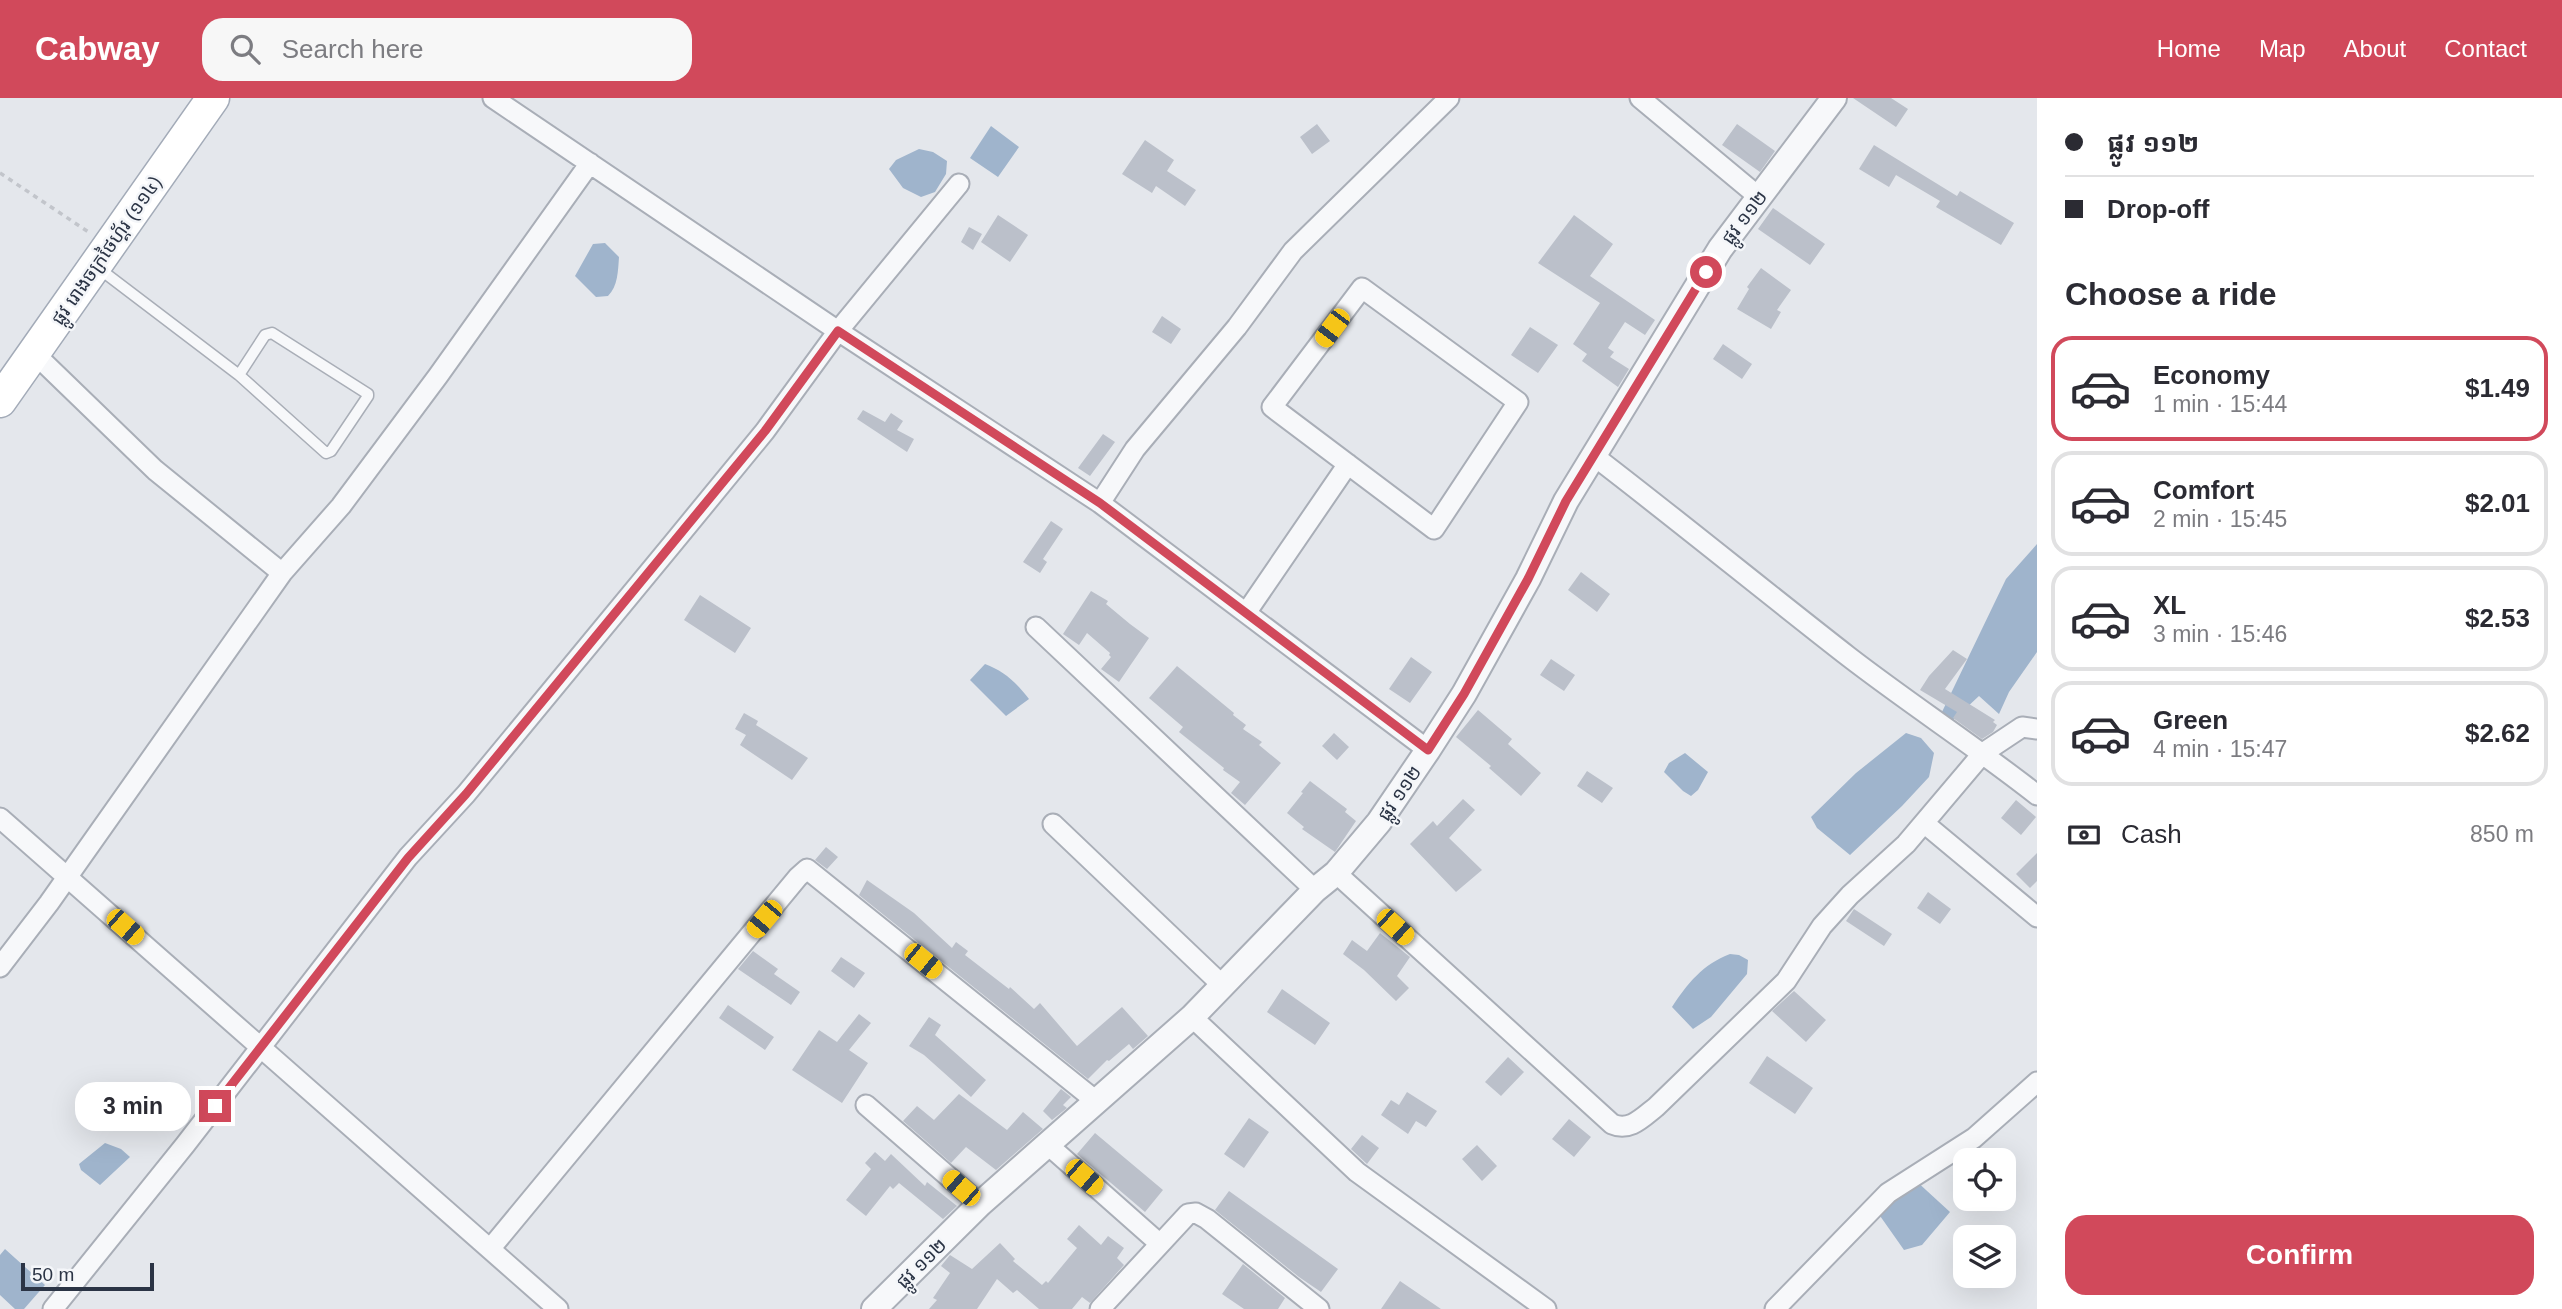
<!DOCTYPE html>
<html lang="en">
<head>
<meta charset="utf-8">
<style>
  :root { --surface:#fff; --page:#f7f7f7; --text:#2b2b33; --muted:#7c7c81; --line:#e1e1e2; --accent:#d1495b }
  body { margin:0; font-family:Helvetica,"Noto Sans Khmer",sans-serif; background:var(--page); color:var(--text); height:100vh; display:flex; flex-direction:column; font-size:26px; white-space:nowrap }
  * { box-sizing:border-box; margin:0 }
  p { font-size:23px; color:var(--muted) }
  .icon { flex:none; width:38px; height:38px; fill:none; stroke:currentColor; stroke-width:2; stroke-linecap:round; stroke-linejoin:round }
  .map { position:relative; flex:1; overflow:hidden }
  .drawer { display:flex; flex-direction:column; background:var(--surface); width:525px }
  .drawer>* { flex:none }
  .guide { display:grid; align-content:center; height:154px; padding:0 28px; background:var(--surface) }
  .controls { position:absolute; left:1953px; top:1050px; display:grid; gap:14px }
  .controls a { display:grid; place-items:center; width:63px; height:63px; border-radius:14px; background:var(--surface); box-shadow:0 7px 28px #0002; font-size:35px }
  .scale { position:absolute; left:21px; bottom:18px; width:133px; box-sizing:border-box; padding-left:7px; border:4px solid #2b3445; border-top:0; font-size:19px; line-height:24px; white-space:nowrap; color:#2b3445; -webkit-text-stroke:5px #f4f6f9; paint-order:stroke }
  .end { position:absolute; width:32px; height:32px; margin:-16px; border:9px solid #d1495b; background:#fff; box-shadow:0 0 0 4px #fff }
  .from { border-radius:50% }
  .bubble { position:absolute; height:49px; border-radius:21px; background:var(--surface); box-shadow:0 7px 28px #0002; font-size:23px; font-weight:700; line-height:49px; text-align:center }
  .car { position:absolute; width:21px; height:42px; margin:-21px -10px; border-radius:9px; box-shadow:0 0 5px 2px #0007; background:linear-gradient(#f5c518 24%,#345 0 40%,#f5c518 0 76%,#345 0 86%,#f5c518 0) }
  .guide b { display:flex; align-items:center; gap:24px; height:66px; font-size:26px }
  .guide b+b { border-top:2px solid var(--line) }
  .guide i { width:18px; height:18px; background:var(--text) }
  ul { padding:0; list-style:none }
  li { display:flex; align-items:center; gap:21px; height:105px; margin:0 14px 10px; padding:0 14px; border:4px solid var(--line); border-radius:21px }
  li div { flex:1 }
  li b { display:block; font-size:26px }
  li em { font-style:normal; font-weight:700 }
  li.on { border-color:var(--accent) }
  li>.icon { width:63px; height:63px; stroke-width:1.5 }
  h2 { padding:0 28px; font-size:32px; line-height:84px }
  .pay { display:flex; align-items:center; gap:18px; height:77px; padding:0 28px; font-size:26px }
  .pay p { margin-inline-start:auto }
  .button { display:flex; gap:14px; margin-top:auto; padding:14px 28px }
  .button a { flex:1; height:80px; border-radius:21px; background:var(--accent); color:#fff; font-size:28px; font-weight:700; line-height:80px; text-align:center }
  header { display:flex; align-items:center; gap:42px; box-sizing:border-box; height:98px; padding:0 35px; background:var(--accent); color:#fff }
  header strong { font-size:33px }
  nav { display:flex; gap:38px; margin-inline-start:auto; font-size:24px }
  .search { width:490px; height:63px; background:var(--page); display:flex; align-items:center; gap:18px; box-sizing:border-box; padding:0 24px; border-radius:21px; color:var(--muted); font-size:26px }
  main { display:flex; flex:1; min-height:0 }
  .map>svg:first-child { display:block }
  .water { fill:#9fb4cc }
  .building { fill:#bbc0ca }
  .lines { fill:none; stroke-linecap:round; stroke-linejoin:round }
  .service-casing { stroke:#a9aeb7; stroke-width:13 }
  .minor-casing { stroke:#a9aeb7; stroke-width:23 }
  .tertiary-casing { stroke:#a9aeb7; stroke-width:28 }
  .primary-casing { stroke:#a3abb8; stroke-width:35 }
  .path { stroke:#c2c5cb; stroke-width:3.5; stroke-dasharray:5 5; stroke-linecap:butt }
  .service { stroke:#f7f8fa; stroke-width:10 }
  .minor { stroke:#f7f8fa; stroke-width:19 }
  .tertiary { stroke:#f7f8fa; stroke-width:24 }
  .primary { stroke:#fff; stroke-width:32 }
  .route { stroke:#d1495b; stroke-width:9 }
  .labels { text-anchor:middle; stroke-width:5; stroke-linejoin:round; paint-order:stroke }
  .street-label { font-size:19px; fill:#2b3445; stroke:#f4f6f9 }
</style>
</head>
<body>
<header>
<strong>Cabway</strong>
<div class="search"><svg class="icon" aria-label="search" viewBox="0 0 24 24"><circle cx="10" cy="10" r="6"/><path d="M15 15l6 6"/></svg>Search here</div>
<nav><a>Home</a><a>Map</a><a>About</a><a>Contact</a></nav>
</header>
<main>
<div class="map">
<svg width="2037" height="1211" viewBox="0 0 2037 1211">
  <rect width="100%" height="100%" fill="#e4e7ec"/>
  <!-- water -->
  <path class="water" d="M991,28L1019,49L998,79L970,60Z
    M919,51L933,54L947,63L946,76L935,94L921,99L903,90L889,71L896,62Z
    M605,145L619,159C618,173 618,188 608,198L596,199L575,178L593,146Z
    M2037,446V554L2009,594L1999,616L1979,598L1950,625L1941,616L2006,481Z
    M985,566C1004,573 1017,585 1029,601L1006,618L970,582Z
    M1906,635L1921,640L1934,655L1929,679L1902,708L1850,757L1817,730L1811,719L1856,675Z
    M1685,655L1708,674L1698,692L1691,698L1683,693L1664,674L1669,665Z
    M1730,856L1739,857L1748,862L1747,876L1711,919L1693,931L1672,909C1687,886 1703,866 1730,856Z
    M105,1045L121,1051L130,1059L100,1087L81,1072L79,1066Z
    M1914,1081L1950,1114L1922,1147L1904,1152L1878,1115Z
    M5,1151L45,1187L24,1211H15L0,1197V1157Z"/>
  <!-- building -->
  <path class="building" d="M1853,0H1891L1908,11L1896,29Z
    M1317,26L1330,43L1312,56L1300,39Z
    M1737,26L1775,53L1760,74L1722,47Z
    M1145,42L1174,62L1167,73L1196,92L1185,108L1156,88L1152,95L1122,76Z
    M1874,47L1957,98L1960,93L2014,125L2001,147L1936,109L1940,103L1896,77L1889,89L1859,71Z
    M1773,110L1825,146L1810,167L1758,131Z
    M998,117L1028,137L1010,164L981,144Z
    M1574,117L1613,146L1590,178L1655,222L1645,237L1625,224L1608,250L1614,254L1610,259L1629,271L1618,289L1582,263L1587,256L1573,246L1600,205L1538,165Z
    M969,129L982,136L973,152L961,144Z
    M1761,170L1791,192L1777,212L1781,214L1771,231L1737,211L1749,191L1747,189Z
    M1162,218L1181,231L1171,246L1152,234Z
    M1530,229L1558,247L1538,275L1511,257Z
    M1723,246L1752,266L1742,281L1713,261Z
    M863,312L885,324L891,315L903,323L897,332L914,341L907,354L857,321Z
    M1103,336L1115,344L1090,378L1078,370Z
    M1051,423L1063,431L1043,461L1047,464L1040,475L1023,464Z
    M1581,474L1610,496L1597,514L1568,492Z
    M1091,493L1108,503L1106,506L1130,526L1149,540L1119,584L1101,571L1111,559L1109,557L1110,555L1087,535L1079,547L1063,536Z
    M700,497L751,530L735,555L684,522Z
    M1953,552L1967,561L1945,591L1995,622L1993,624L1997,627L1993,634L1982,641L1953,620L1957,614L1920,592L1929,578Z
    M1411,559L1432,574L1410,605L1389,591Z
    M1551,561L1575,577L1564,593L1540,577Z
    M1177,568L1234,615L1233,617L1246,627L1243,631L1262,644L1259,647L1281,665L1245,707L1231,695L1240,684L1223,672L1224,670L1179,634L1183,629L1149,600Z
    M1478,612L1512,641L1508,646L1541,675L1521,698L1489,670L1491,668L1456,639Z
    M744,615L758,623L756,627L808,660L792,682L740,647L746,637L735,631Z
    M1334,635L1349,649L1337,662L1322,648Z
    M1587,673L1613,690L1602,705L1577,688Z
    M1310,683L1347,711L1345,714L1356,723L1335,754L1302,731L1304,729L1287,715L1303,695L1301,694Z
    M1463,701L1475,712L1449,740L1482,772L1456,794L1410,746L1433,723L1437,728Z
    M2016,702L2036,719L2021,737L2001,720Z
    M826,749L838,759L827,771L815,762Z
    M2037,755V783L2030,790L2016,776Z
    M867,782L914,815L952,850L956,844L968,853L965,857L1009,891L1010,889L1034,911L1040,905L1077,948L1122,909L1148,938L1133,951L1129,946L1109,963L1107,962L1088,981L859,797Z
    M1928,794L1951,811L1940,826L1917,810Z
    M1854,811L1892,836L1884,848L1846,823Z
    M1380,835L1410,859L1397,878L1409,890L1396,903L1364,872L1343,856L1352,842L1367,853Z
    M753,853L778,871L774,876L800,894L791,907L738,871Z
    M841,859L865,875L854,890L831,873Z
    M1282,891L1330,925L1315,947L1267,914Z
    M1794,893L1826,922L1806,944L1772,913Z
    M728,907L774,939L765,952L719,920Z
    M859,916L871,925L849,952L868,965L842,1005L792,972L819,932L837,944Z
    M929,919L941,927L935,937L986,982L971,999L924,957L909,948Z
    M1767,958L1813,990L1795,1016L1749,985Z
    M1508,959L1524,974L1501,998L1485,984Z
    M1061,991L1071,999L1063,1007L1067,1010L1052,1022L1043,1013Z
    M1407,994L1437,1013L1426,1029L1416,1023L1408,1036L1381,1017L1391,1002L1399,1007Z
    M959,996L1007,1032L1023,1014L1043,1031L996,1072L966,1049L951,1065L903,1023L917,1008L934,1022Z
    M1249,1020L1269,1034L1244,1070L1224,1056Z
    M1569,1021L1591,1039L1574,1059L1552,1041Z
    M1095,1035L1163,1092L1145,1114L1077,1056Z
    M1362,1037L1379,1050L1367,1066L1351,1051Z
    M1477,1047L1497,1068L1482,1083L1462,1061Z
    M875,1054L885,1063L891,1056L925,1088L927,1084L957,1108L943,1121L899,1085L893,1091L890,1088L866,1118L846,1102L871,1071L865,1065Z
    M1229,1093L1338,1171L1321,1194L1299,1179L1215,1112Z
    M1079,1127L1101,1147L1108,1138L1124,1150L1117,1160L1124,1167L1090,1205L1082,1199L1072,1211H1039L1017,1192L1013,1195L997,1181L977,1211H929L937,1202L933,1200L950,1175L941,1168L950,1157L972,1171L1000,1145L1015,1161L1013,1163L1042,1187L1046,1183L1048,1185L1077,1150L1067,1141Z
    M1243,1166L1285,1200L1278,1211H1244L1222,1196Z
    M1400,1183L1441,1211H1381Z"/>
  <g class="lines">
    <defs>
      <path id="service" d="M97,169L239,277L326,355L331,353L368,298V296L272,235L265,237L239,277"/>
      <path id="minor" d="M493,0L838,233L1100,405L1428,652
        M1640,0L1759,99
        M1362,190L1518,304L1434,431L1272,309Z
        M34,255L155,372L282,475
        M1594,358C1680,424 1763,492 1849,559C1910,606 1976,649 2037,697
        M1100,405L1135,351L1237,229L1293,153L1449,0
        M1246,515L1348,366
        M1036,529L1315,792
        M0,720L558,1211
        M1924,725L2037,819
        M1053,726L1221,886
        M1336,775L1612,1026C1630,1034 1643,1019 1656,1009L1786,883L1822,828L1850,797L1906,746L1983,655L2022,629L2037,631
        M0,869L49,805L282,475L341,408L438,278L590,65
        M1192,919L1357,1074L1546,1211
        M866,1007L980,1106
        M1047,1046L1160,1146
        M490,1151L798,779L807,771L1096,1003
        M53,1211L185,1047L408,759L466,696L674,444L765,333L838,233L959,86
        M1100,1211L1188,1116L1196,1115L1207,1121L1319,1211
        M1775,1211L1888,1095L1974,1040L2037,984"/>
      <path id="tertiary" d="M874,1211L980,1106L1192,919L1315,792L1336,775L1379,724L1428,652L1464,596L1528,481L1566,403L1720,151L1834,0"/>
      <path id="primary" d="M0,303L213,0"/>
    </defs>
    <!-- service casing -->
    <use href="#service" class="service-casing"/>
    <!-- minor casing -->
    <use href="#minor" class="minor-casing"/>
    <!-- tertiary casing -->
    <use href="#tertiary" class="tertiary-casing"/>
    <!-- primary casing -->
    <use href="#primary" class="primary-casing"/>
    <!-- path -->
    <path class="path" d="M0,75L90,135"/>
    <!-- service -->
    <use href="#service" class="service"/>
    <!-- minor -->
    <use href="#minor" class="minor"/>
    <!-- tertiary -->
    <use href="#tertiary" class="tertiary"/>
    <!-- primary -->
    <use href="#primary" class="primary"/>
  </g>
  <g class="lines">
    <!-- route -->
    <path class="route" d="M215,1008L408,760L466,696L765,333L838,233L1100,405L1428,652L1464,596L1528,481L1566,403L1706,174"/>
  </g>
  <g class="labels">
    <!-- street labels -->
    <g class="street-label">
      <text transform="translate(1744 119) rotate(-53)" y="7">ផ្លូវ ១១២</text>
      <text transform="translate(106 152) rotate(-55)" y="7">ផ្លូវ រោងចក្រថៃហ្គ័រ (១១៤)</text>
      <text transform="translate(1399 695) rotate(-56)" y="7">ផ្លូវ ១១២</text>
      <text transform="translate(921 1165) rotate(-45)" y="7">ផ្លូវ ១១២</text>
    </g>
  </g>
</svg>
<div class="controls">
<a><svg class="icon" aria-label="locate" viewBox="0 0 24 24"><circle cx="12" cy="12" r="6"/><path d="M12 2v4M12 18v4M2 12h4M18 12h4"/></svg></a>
<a><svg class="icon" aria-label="layers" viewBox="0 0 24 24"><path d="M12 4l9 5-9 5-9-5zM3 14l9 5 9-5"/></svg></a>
</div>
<div class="scale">50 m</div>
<i class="end from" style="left:1706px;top:174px"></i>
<i class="end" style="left:215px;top:1008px"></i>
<div class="bubble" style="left:75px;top:984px;width:116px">3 min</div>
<i class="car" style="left:1332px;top:230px;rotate:217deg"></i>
<i class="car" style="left:764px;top:821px;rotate:220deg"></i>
<i class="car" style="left:125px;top:829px;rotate:131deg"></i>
<i class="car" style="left:1395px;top:829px;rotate:132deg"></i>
<i class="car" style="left:923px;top:863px;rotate:129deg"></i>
<i class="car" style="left:1084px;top:1079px;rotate:131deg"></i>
<i class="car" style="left:961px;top:1090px;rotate:311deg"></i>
</div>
<section class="drawer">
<div class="guide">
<b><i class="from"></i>ផ្លូវ ១១២</b>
<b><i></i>Drop-off</b>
</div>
<h2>Choose a ride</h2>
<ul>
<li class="on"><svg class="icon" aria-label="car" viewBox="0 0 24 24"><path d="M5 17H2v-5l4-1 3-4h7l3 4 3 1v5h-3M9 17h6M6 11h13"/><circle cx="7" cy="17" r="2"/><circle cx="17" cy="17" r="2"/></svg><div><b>Economy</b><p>1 min · 15:44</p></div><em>$1.49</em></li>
<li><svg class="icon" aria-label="car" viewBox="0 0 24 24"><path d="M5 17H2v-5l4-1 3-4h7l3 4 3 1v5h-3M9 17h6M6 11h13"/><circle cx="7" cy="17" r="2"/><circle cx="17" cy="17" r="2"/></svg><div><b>Comfort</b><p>2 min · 15:45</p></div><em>$2.01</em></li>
<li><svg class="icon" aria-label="car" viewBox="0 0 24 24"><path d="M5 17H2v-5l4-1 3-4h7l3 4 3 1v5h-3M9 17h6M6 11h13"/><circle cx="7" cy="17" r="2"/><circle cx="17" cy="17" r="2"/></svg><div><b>XL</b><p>3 min · 15:46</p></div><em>$2.53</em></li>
<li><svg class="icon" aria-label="car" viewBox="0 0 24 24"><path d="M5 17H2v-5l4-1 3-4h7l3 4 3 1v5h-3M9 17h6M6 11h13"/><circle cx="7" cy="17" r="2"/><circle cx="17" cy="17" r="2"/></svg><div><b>Green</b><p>4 min · 15:47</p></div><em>$2.62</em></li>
</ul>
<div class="pay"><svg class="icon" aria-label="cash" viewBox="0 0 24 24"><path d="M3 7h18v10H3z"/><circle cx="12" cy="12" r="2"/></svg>Cash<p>850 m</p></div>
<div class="button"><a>Confirm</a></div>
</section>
</main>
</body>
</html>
